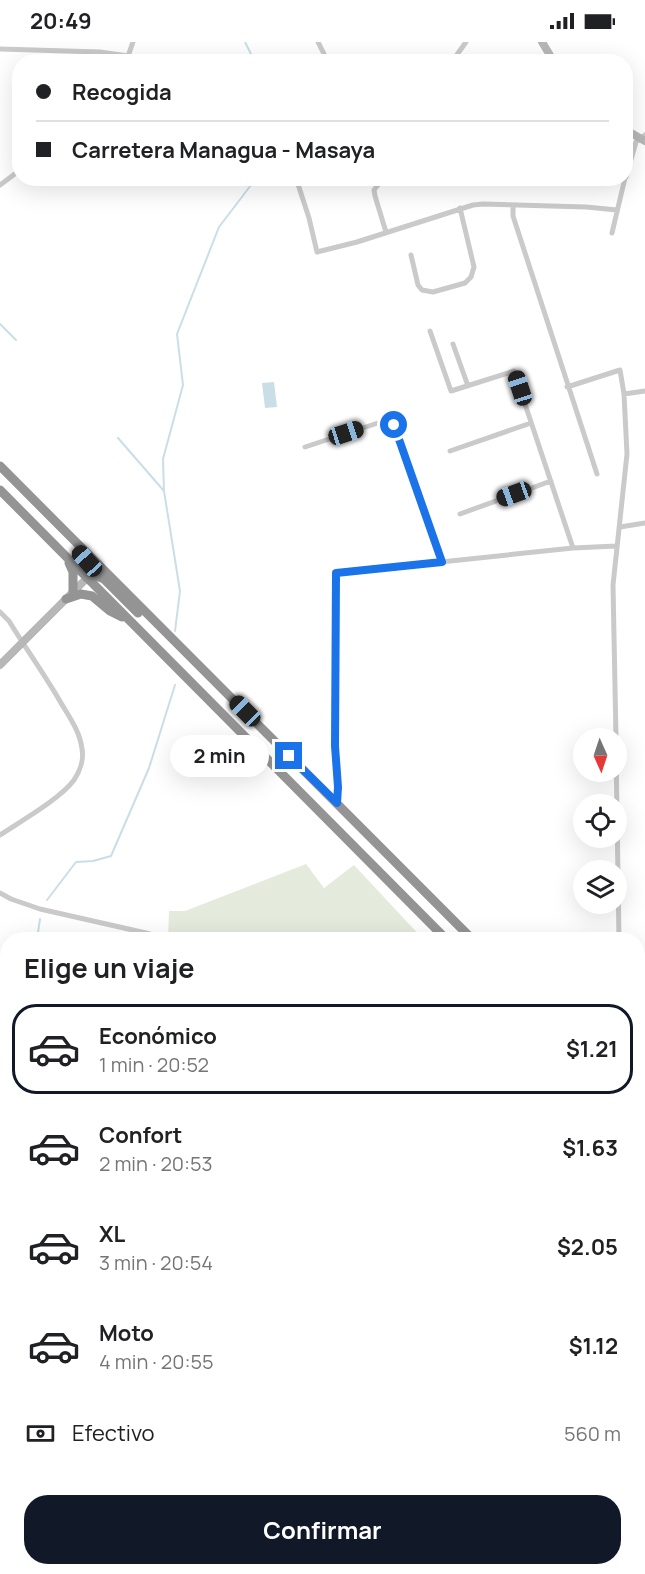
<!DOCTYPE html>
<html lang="es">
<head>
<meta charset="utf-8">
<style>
  :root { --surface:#fff; --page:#f6f6f6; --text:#202124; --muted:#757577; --line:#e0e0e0; --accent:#111827 }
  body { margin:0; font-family:Manrope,sans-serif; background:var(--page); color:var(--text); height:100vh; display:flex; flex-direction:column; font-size:22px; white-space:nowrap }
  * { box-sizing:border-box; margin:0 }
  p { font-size:20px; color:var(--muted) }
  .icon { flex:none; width:33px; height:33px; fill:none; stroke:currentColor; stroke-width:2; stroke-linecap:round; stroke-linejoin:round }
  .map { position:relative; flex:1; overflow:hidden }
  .drawer { position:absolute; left:0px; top:890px; width:645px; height:644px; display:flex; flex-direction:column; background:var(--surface); border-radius:24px 24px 0 0; box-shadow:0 6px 24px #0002 }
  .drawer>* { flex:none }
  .banner { position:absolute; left:12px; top:12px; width:621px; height:132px; border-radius:24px; box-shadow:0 6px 24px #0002; display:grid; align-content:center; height:132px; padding:0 24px; background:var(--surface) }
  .needle { width:39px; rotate:177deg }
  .tools { position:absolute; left:573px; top:686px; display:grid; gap:12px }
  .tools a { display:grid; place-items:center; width:54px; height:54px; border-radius:50%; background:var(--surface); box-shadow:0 6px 24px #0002; font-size:30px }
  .end { position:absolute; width:27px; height:27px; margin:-14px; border:8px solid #1a73e8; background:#fff; box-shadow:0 0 0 3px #fff }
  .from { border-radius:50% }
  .bubble { position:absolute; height:42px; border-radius:21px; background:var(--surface); box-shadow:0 6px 24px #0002; font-size:20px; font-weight:700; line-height:42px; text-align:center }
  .car { position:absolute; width:18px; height:36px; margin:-18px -9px; border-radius:8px; box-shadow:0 0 4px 2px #0007; background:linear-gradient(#222 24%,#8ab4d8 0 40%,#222 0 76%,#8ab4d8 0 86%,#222 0) }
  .banner b { display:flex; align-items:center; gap:21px; height:57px; font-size:22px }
  .banner b+b { border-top:2px solid var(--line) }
  .banner i { width:15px; height:15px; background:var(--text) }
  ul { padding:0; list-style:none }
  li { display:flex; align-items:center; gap:18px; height:90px; margin:0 12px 9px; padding:0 12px; border:3px solid transparent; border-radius:24px }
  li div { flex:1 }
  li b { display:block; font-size:22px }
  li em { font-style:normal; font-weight:700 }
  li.selected { border-color:var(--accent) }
  li>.icon { width:54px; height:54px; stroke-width:1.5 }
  h2 { padding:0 24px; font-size:27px; line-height:72px }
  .pay { display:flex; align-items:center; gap:15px; height:66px; padding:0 24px; font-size:22px }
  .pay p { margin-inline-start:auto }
  .button { display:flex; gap:12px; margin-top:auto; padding:12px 24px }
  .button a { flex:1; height:69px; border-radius:24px; background:var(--accent); color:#fff; font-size:24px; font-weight:700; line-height:69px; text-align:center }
  .status { display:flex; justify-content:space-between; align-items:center; height:42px; padding:0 30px; background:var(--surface); direction:ltr }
  .status svg { height:16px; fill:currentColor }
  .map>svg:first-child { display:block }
  .green { fill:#e4eadc }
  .water { fill:#cadee8 }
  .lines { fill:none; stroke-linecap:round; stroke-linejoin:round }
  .stream { stroke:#cadee8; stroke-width:2 }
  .street { stroke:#cacaca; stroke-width:5 }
  .secondary { stroke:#b7b7b7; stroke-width:8 }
  .highway { stroke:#949494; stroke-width:9 }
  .route { stroke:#1a73e8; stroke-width:8 }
</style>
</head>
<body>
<div class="status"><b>20:49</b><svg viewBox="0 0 49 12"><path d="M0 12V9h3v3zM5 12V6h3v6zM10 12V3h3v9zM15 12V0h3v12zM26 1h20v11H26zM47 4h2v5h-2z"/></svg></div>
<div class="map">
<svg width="645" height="1532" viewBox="0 0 645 1532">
  <rect width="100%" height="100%" fill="#fff"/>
  <!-- green -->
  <path class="green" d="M306,822L324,846L354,823L423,897H168L169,869H185Z
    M7,1127V1287L0,1283V1131Z
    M645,1201V1445L638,1446V1207Z
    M166,1526H232L233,1532H171Z"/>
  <!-- water -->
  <path class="water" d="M274,340L277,365L265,366L262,341Z
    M0,953L8,954L7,997L0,1022Z"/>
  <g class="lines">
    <!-- stream -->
    <path class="stream" d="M245,0L255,20
      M0,282L16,298
      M118,396L164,449L180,549L175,589
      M164,449L163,417L183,343L177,292L219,185L251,143L253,136
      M47,858L76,820L93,819L111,814L149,726L175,643
      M37,897L40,877
      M0,1018L8,1006
      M0,1210L2,1218L8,1227
      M178,1526L182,1532"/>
    <!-- street -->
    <path class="street" d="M318,0L328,20
      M0,7L100,10L128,14
      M126,20L133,0
      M449,20L456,14L466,0
      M626,135L636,100L645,93
      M296,136L309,176L317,210L357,200L473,163L483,162L586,165L617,168
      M386,136L382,138L374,148L375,154L386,190
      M0,143L20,128
      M513,164V174L597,432
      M612,191L625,136
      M411,213L418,243L422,248L433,250L465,241L471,235L474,225L460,166
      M430,289L451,349L514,329L573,506L616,504
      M453,302L468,344
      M567,345L620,328L624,352L627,412L613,543L616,696
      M624,352L645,349
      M305,405L387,378L394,383L442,520
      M450,409L531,381
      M460,472L551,439
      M620,485L645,481
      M0,570L9,579C26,607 45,633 61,661C70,676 80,690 82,707C84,717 80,729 74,738C60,757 21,779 0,793
      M616,709L619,897
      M337,761L338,745L335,704L336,531L573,506
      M0,851L11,857L40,867L146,891L153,893L158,897
      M0,1112L8,1106
      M2,1304L8,1329
      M0,1342L8,1340
      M638,1487L645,1486
      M0,1488L8,1487
      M0,1495L4,1532
      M47,1526L48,1532
      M557,1526L558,1532
      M291,1532L296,1526
      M372,1532L379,1526
      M472,1532L484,1526"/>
    <!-- secondary -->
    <path class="secondary" d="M542,0L554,20
      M626,88L645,99
      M0,623L87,536"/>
    <!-- highway -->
    <path class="highway" d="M0,424L472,897
      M0,448L446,897
      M80,512C88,521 90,525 87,536
      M69,521L73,530V550
      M87,536L97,534L104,537L138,571
      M66,557L81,552L92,554L110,569L122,575
      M638,1064L645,1072
      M638,1090L645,1097"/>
  </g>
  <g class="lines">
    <!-- route -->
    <path class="route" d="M289,714L337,761L338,745L335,704L336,531L442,520L394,383"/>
  </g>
</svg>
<div class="tools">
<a><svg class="needle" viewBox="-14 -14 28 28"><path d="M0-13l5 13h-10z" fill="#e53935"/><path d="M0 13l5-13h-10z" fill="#757577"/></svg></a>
<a><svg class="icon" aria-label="locate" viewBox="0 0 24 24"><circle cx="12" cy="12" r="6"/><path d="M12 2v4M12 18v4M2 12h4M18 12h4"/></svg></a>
<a><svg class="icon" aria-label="layers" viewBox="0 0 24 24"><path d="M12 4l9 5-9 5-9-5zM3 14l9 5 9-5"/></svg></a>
</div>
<i class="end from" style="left:394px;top:383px"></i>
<i class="end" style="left:289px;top:714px"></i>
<div class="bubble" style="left:170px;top:693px;width:99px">2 min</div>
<i class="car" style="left:520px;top:346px;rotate:342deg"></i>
<i class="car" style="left:346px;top:391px;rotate:72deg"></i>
<i class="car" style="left:514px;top:452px;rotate:250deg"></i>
<i class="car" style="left:87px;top:519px;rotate:318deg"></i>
<i class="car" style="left:245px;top:669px;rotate:315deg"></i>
<div class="banner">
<b><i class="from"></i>Recogida</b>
<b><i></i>Carretera Managua - Masaya</b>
</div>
<section class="drawer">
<h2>Elige un viaje</h2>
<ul>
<li class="selected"><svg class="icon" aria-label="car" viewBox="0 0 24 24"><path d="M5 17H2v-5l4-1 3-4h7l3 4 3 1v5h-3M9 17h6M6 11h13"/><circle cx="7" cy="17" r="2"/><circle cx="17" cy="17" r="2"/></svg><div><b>Económico</b><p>1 min · 20:52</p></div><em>$1.21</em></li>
<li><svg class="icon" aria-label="car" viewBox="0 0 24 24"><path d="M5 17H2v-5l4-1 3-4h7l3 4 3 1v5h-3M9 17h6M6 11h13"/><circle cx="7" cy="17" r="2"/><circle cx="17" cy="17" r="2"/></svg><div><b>Confort</b><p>2 min · 20:53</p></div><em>$1.63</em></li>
<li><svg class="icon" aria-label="car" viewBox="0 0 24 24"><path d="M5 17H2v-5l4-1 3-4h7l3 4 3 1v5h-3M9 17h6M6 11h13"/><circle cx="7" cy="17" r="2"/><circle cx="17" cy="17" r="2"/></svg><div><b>XL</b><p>3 min · 20:54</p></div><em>$2.05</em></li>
<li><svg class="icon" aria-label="car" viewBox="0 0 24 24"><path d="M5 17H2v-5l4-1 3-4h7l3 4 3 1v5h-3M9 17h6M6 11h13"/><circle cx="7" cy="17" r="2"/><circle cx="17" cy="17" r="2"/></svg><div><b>Moto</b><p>4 min · 20:55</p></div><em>$1.12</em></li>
</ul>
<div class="pay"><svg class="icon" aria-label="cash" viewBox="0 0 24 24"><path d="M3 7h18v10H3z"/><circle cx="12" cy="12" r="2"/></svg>Efectivo<p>560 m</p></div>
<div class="button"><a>Confirmar</a></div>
</section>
</div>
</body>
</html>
